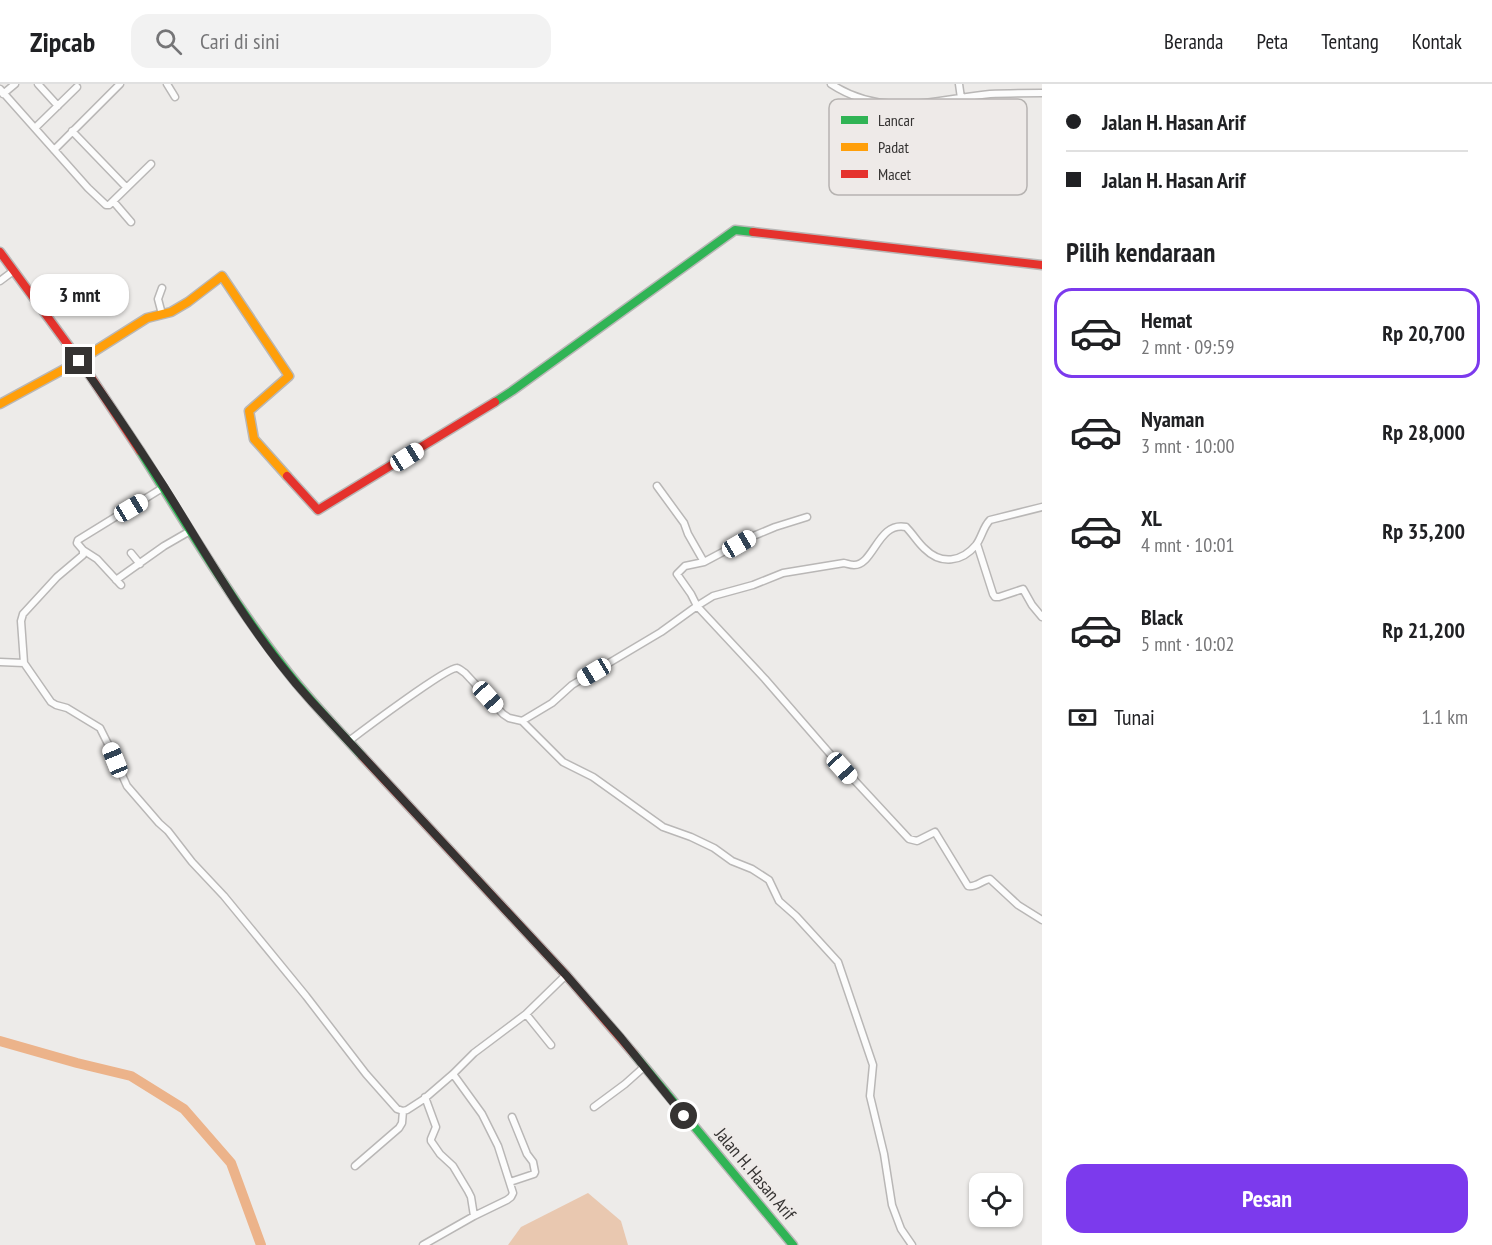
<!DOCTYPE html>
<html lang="id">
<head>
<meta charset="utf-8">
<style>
  :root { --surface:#fff; --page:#f2f2f2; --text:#202124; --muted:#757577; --line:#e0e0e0; --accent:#7c3aed }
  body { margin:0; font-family:"PT Sans Narrow",sans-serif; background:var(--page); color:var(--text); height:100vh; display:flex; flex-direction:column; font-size:22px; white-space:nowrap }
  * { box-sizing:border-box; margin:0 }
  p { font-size:20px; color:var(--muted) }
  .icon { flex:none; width:33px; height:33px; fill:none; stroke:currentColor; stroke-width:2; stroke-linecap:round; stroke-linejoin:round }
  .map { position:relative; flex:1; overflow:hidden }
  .panel { display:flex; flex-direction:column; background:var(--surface); width:450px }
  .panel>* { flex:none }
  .banner { display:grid; align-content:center; height:132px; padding:0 24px; background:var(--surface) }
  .tools { position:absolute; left:969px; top:1089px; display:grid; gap:12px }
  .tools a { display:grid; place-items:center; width:54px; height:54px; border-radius:12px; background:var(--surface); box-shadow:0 2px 4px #0004; font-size:30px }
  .end { position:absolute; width:27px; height:27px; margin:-14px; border:8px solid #353332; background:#fff; box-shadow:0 0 0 3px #fff }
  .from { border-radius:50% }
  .bubble { position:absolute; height:42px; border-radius:18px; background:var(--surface); box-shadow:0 2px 4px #0004; font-size:20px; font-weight:700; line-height:42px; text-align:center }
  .car { position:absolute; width:18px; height:36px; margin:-18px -9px; border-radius:8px; box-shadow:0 0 4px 2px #0007; background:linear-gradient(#fff 24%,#345 0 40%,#fff 0 76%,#345 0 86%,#fff 0) }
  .banner b { display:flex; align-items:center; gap:21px; height:57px; font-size:22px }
  .banner b+b { border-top:2px solid var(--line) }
  .banner i { width:15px; height:15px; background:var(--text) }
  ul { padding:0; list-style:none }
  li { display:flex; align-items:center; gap:18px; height:90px; margin:0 12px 9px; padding:0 12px; border:3px solid transparent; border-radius:18px }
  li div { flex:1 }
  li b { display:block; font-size:22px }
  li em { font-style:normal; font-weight:700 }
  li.on { border-color:var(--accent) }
  li>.icon { width:54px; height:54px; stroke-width:1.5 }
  h2 { padding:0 24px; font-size:27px; line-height:72px }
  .pay { display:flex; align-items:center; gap:15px; height:66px; padding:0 24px; font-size:22px }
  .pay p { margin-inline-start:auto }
  .cta { display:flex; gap:12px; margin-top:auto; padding:12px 24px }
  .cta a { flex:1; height:69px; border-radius:18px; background:var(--accent); color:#fff; font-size:24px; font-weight:700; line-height:69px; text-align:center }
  header { display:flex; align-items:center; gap:36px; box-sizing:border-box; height:84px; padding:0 30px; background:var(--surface); border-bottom:2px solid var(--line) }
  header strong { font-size:28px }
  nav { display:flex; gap:33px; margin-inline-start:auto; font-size:21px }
  .search { width:420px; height:54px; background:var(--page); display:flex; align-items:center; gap:15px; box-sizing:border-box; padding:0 21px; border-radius:18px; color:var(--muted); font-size:22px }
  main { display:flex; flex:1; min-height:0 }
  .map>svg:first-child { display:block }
  .green { fill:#e9c8b0 }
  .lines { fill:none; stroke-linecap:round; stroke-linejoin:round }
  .river { stroke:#ecb38a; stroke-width:10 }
  .street-casing { stroke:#b9b7b6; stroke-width:9 }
  .fast-casing { stroke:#b9b7b6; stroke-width:11 }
  .slow-casing { stroke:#b9b7b6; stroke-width:11 }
  .jam-casing { stroke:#b9b7b6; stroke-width:11 }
  .street { stroke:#fcfcfc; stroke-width:6 }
  .fast { stroke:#30b455; stroke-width:8 }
  .slow { stroke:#ff9f0a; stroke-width:8 }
  .jam { stroke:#e5322d; stroke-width:8 }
  .route { stroke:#353332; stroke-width:8 }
  .labels { text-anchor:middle; stroke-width:4.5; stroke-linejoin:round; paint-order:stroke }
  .street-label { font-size:18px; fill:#353332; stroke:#eeeae8 }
  .key { fill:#eeeae8; stroke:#b6b3b1; stroke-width:1.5 }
  .key-label { font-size:16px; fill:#353332 }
</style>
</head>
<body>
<header>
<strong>Zipcab</strong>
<div class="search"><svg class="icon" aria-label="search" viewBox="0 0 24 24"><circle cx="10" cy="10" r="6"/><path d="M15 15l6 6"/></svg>Cari di sini</div>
<nav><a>Beranda</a><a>Peta</a><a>Tentang</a><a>Kontak</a></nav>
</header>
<main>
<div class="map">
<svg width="1042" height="1161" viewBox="0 0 1042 1161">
  <rect width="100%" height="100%" fill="#edebe9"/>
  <!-- green -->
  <path class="green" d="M588,1109L621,1137L628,1161H508L521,1143Z"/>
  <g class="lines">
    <!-- river -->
    <path class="river" d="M0,957L77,979L131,992L184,1025L231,1079L261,1161"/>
    <defs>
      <path id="street" d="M38,0L58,22
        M167,0L175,13
        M831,0C883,34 933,16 990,10C1007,9 1025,9 1042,9
        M959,0L961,14
        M0,5L88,104L106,121H109L151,80
        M3,10L15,0
        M35,44L77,3
        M72,47L126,103
        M54,66L120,0
        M113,117L131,138
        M0,197L12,188
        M162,204L158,215L162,230
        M657,402L684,439L688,450L704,478L685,482L677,490L691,510L697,522L713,512L753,501L783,489L844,479C848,480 851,481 854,481C874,481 878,437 906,443C913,450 918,459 925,465C941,481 962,478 976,461C982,453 983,443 990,436L1042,423
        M164,403L78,456L77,459L83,466V471L57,493L23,530L21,537L24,579L51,618L56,621L67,624L100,644L109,662L127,702L159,739L168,747L192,778L224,812L306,912L366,990L397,1025L403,1027L407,1026L424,1015L453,990L474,969L526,930L566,891
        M977,460L993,510L995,513H999L1023,505L1032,521L1042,533
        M83,466L97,475L121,501
        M131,469L140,480
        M704,478L751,453L775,443L807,433
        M116,496L164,462L190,447
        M0,578L24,579
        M522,637L552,619L572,601L661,548L697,522L765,595L831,671L909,755L917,757L935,748L968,802C976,804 982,796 990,795L1018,821L1042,836
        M349,657C362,647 447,583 457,584C459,584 463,588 465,589L503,630L509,634L522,637L563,678L593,693L663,743L691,753L714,764L732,777L752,785L769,796L779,817L796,832L838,878L873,981L870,1012L884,1070L892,1121L901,1145L912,1161
        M526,930L551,961
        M425,1013L436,1043L431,1055V1057L440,1070L453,1082L468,1107L471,1113L474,1132
        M594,1023L625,1000L644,983
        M355,1082L399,1044L402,1039L403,1027
        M510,1098L534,1090L535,1088L533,1078L527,1070L512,1033
        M423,1161L474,1132L507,1116L511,1113L513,1109L498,1062L482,1030L453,990"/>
      <path id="fast" d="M495,318L512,307L735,146L753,148
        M140,367C186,440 230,514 283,582C307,614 335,642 362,672
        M634,970L793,1161"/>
      <path id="slow" d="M0,320L79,277L147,234L171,228L188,218L222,192L289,292L249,327L254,355L287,392"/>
      <path id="jam" d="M753,148L1042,181
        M0,168L85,284L140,367
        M287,392L318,426L495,318
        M362,672L566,891L634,970"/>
    </defs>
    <!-- street casing -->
    <use href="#street" class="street-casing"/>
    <!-- fast casing -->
    <use href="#fast" class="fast-casing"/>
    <!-- slow casing -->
    <use href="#slow" class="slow-casing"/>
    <!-- jam casing -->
    <use href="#jam" class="jam-casing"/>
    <!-- street -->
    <use href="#street" class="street"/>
    <!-- fast -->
    <use href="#fast" class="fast"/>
    <!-- slow -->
    <use href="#slow" class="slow"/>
    <!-- jam -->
    <use href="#jam" class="jam"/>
  </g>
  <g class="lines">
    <!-- route -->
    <path class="route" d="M79,277C108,317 136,359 163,401C201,461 236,524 280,580C290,593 301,606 312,618L566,891L621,954L684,1032"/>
  </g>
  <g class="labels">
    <!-- street labels -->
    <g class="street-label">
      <text transform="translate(755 1090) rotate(50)" y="6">Jalan H. Hasan Arif</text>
    </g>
  </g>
  <!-- legend -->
  <rect x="829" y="15" width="198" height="96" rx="9" class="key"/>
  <rect x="841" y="32" width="27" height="8" fill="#30b455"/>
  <rect x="841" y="59" width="27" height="8" fill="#ff9f0a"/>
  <rect x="841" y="86" width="27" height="8" fill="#e5322d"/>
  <g class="key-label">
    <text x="878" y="42">Lancar</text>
    <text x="878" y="69">Padat</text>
    <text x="878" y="96">Macet</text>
  </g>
</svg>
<div class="tools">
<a><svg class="icon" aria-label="locate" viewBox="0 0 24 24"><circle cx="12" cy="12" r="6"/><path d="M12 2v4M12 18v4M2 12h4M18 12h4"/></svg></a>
</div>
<i class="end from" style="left:684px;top:1032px"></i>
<i class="end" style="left:79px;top:277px"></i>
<div class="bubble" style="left:30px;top:190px;width:99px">3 mnt</div>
<i class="car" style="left:407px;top:373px;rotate:58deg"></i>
<i class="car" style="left:131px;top:424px;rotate:59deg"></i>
<i class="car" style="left:739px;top:460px;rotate:60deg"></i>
<i class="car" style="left:594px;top:588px;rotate:239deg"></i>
<i class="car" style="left:488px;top:613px;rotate:138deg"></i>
<i class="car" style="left:115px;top:676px;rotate:338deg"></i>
<i class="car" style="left:842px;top:684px;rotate:138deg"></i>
</div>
<section class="panel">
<div class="banner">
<b><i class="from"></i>Jalan H. Hasan Arif</b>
<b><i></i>Jalan H. Hasan Arif</b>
</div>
<h2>Pilih kendaraan</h2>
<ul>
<li class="on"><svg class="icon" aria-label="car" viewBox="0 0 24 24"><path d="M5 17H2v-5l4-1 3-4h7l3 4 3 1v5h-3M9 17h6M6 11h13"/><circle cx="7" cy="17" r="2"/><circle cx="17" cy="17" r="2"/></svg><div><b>Hemat</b><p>2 mnt · 09:59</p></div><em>Rp 20,700</em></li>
<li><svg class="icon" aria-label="car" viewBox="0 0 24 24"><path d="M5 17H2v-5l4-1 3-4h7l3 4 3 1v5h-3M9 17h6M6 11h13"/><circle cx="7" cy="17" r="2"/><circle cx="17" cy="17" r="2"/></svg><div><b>Nyaman</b><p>3 mnt · 10:00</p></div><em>Rp 28,000</em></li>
<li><svg class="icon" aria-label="car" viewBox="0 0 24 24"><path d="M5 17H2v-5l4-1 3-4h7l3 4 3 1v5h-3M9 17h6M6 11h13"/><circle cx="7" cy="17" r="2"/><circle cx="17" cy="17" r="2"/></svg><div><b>XL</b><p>4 mnt · 10:01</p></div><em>Rp 35,200</em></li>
<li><svg class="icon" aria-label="car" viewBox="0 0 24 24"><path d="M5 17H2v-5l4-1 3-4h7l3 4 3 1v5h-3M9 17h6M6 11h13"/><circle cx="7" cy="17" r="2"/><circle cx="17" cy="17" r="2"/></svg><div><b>Black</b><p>5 mnt · 10:02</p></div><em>Rp 21,200</em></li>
</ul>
<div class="pay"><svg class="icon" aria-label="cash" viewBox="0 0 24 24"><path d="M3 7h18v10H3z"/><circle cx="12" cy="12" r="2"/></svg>Tunai<p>1.1 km</p></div>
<div class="cta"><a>Pesan</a></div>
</section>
</main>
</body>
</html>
